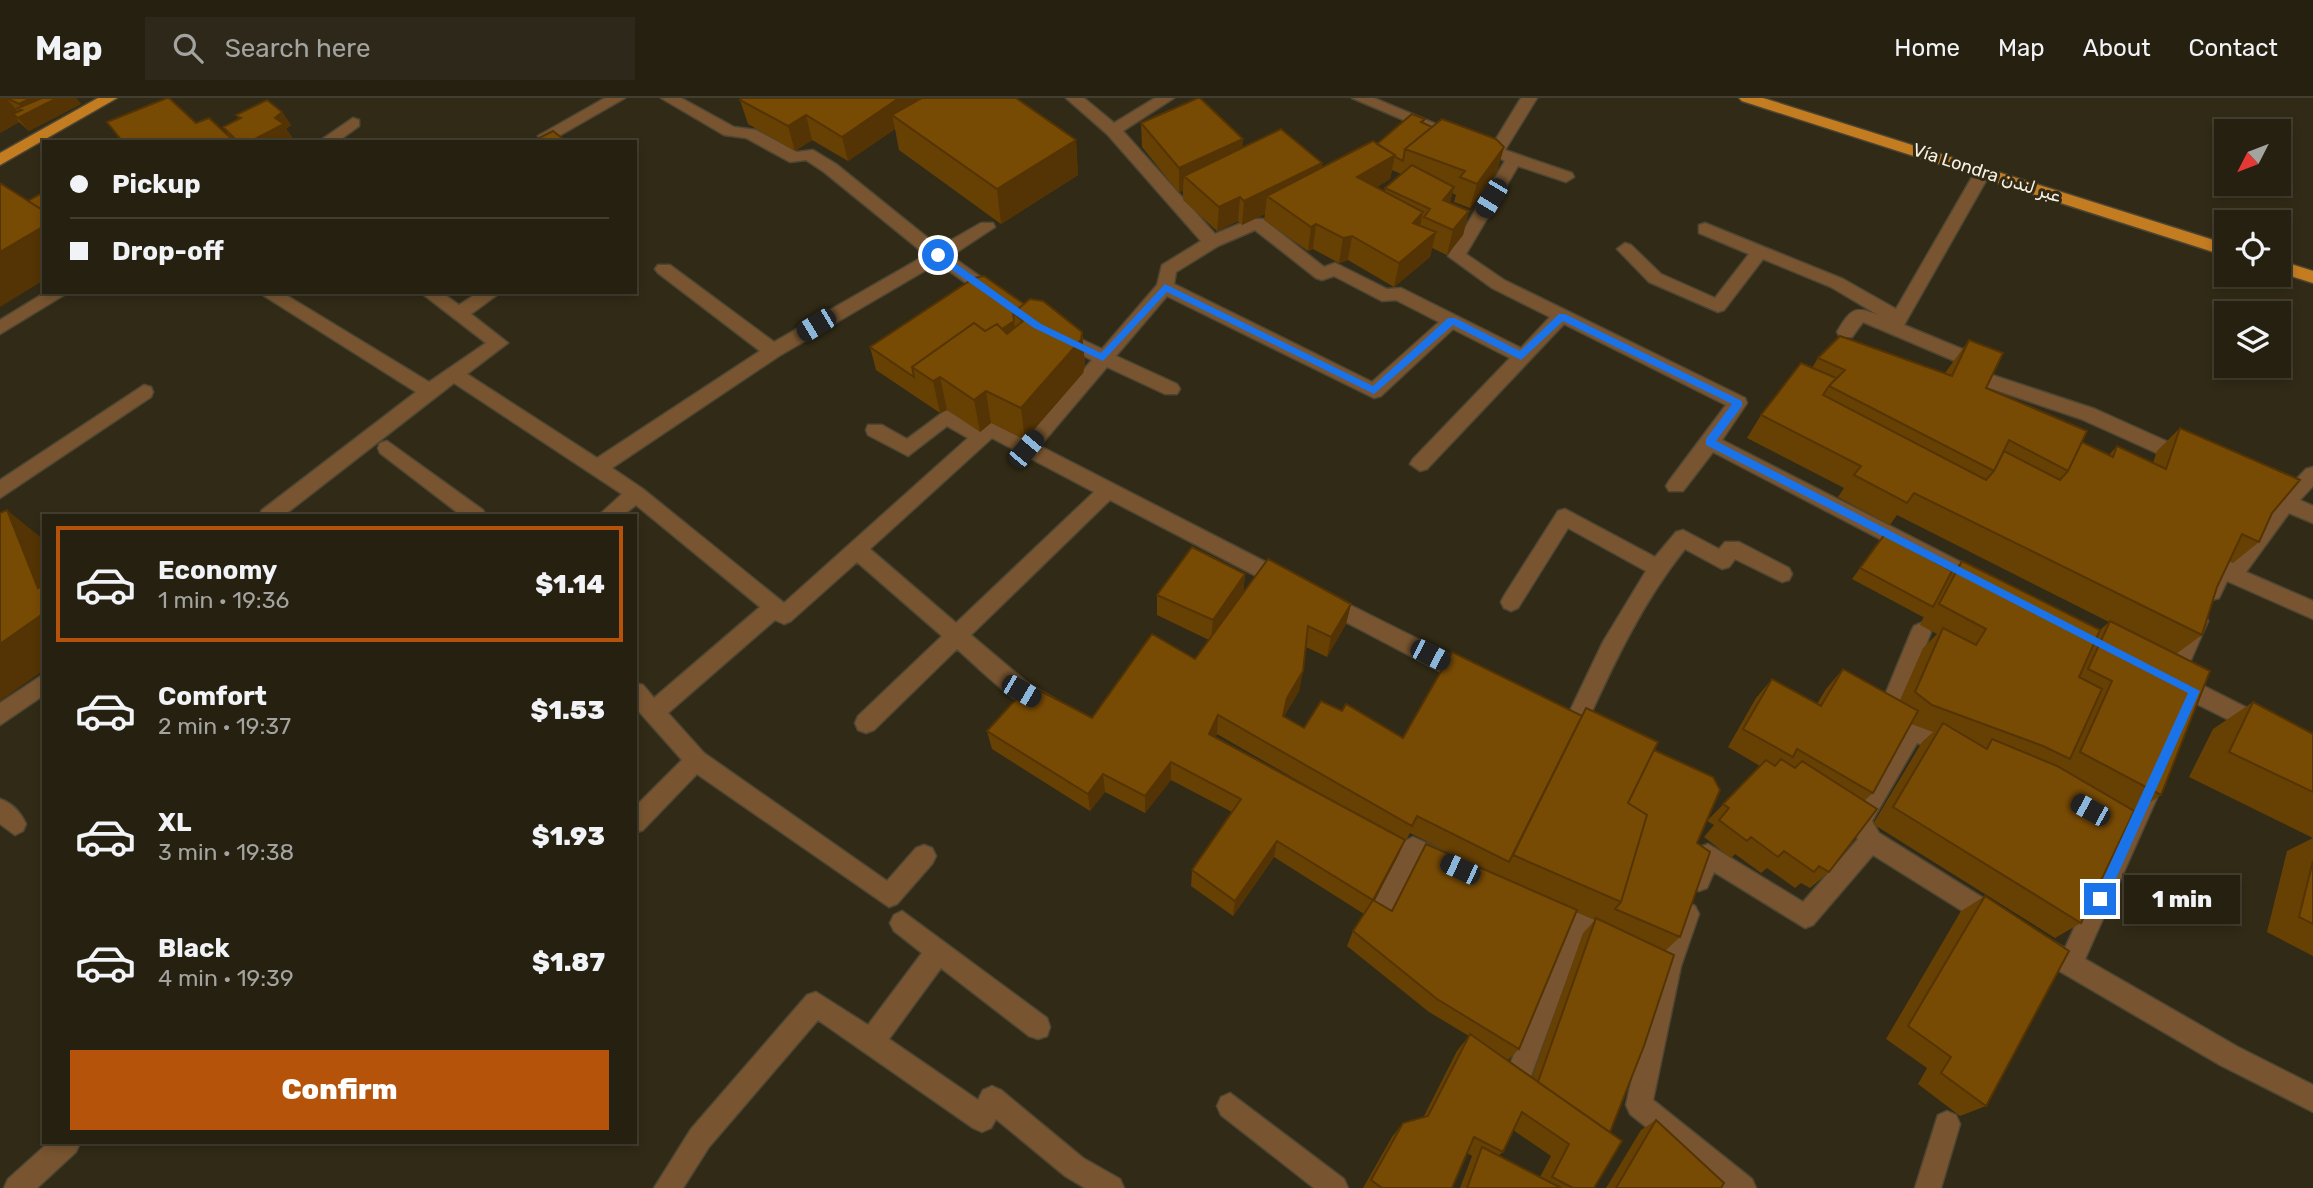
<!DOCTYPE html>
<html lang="en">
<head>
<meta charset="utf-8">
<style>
  :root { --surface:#252010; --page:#2d2819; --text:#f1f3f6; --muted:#a3a39f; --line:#423e30; --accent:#b45309 }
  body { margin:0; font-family:Rubik,Vazirmatn,sans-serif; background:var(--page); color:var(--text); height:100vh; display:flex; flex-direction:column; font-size:26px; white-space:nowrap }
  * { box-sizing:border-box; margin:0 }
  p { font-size:23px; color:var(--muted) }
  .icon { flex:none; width:38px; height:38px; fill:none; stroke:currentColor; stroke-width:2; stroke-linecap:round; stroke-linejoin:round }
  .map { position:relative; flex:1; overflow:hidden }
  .panel { position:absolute; left:42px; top:416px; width:595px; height:630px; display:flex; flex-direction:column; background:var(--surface); border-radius:0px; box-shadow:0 4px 10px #0003,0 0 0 2px var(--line) }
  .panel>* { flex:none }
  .guide { position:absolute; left:42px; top:42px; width:595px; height:154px; border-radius:0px; box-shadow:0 4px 10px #0003,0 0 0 2px var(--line); display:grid; align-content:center; height:154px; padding:0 28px; background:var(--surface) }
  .needle { width:46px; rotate:228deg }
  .tools { position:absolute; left:2214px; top:21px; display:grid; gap:14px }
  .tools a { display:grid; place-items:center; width:77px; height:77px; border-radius:0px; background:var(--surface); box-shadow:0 4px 10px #0003,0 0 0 2px var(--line); font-size:35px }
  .end { position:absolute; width:32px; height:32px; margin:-16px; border:9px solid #1a73e8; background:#fff; box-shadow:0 0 0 4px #fff }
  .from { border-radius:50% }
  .bubble { position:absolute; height:49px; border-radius:0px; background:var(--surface); box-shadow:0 4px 10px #0003,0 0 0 2px var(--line); font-size:23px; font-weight:800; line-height:49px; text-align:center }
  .car { position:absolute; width:21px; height:42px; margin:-21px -10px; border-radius:9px; box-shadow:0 0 5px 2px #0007; background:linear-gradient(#222 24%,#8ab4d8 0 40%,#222 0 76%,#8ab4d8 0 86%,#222 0) }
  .guide b { display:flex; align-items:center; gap:24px; height:66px; font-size:26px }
  .guide b+b { border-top:2px solid var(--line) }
  .guide i { width:18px; height:18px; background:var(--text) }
  ul { padding:12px 0 0; list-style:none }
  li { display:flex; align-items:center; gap:21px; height:116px; margin:0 14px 10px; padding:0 14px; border:4px solid transparent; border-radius:0px }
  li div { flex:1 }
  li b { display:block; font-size:26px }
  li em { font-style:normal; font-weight:800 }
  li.selected { border-color:var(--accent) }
  li>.icon { width:63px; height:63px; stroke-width:1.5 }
  .cta { display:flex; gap:14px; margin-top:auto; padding:14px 28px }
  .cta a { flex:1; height:80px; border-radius:0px; background:var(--accent); color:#fff; font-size:28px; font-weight:800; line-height:80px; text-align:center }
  header { display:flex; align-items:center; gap:42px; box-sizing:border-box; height:98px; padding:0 35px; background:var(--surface); border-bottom:2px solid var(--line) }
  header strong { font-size:33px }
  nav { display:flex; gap:38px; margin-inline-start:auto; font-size:24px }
  .search { width:490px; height:63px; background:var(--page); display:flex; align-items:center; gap:18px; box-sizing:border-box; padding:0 24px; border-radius:0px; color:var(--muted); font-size:26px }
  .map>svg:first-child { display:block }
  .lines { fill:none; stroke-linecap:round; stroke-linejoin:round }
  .minor-casing { stroke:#4d4633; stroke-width:3 }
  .major-casing { stroke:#4d4633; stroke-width:3 }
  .minor { fill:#785530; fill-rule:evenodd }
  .major { fill:#c47c20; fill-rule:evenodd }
  .wall { fill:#674004; fill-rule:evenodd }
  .shaded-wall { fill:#543404 }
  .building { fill:#784b05; stroke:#543404; stroke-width:2 }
  .route { fill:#1a73e8 }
  .labels { text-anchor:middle; stroke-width:6; stroke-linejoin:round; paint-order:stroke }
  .far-street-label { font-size:18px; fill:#f6f1e4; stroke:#312a16 }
</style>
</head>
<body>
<header>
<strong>Map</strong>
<div class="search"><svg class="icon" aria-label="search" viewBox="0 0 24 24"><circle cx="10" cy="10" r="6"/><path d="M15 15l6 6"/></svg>Search here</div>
<nav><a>Home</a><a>Map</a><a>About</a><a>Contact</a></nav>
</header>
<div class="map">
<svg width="2313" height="1090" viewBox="0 0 2313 1090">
  <rect width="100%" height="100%" fill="#312a16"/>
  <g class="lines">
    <defs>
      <path id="minor" d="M605,0H625L557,39L562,44H543L538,38Z
        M661,0H681L734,29L756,32L797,54L813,52L836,66L939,149L981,125H993L995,129L951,158L1002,194L1005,198L1002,202H990L938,165L779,258L612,370L643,391L784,505L968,340L947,328L908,358L868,337L866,332L868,327H882L907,341L946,312L980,329L990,324L1024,340L1092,262L1052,243L1049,238L1052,233H1064L1102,251L1157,187L1162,167L1201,143L1107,36L1066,0H1084L1114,25L1155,0H1174L1123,33L1215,136L1251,121H1263L1324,169L1335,165L1387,191L1401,190L1521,250L1550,219L1492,190L1448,158L1505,63L1488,54L1521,0H1537L1505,52L1572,75L1574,79L1566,84L1518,68L1466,156L1504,182L1745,300L1747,305L1722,342L1988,478L1991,484L1988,490L1981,492L1974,490L1713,354L1683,393H1669L1666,388L1669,383L1726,307L1564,226L1427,371L1420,373L1410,366L1413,361L1510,260L1453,231L1381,298L1374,300L1167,198L1116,258L1177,286L1180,291L1177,296H1165L1107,269L1040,348L1293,478L1296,484L1293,490L1286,492L1279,490L1110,402L971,537L1029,586L1055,601L1058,608L1055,615C1030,624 976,567 957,551L874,632L866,635L858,632L855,625L858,618L942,538L857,464L791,523L784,526L775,522L668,615L704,655L887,783L916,750L924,747L932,750L936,758L932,766L897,806L889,809L697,676L643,732L635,735V709L682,662L635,609V585L643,587L654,600L760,509L636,407L622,418H598L622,396L454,285L283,418H259L262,412L416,294L258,194H281L429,284L486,245L420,194H441L459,207L479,194H501L471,216L508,245L467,276L597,360L760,253L658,175L655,171L658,167H670L774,244L926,157L824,74L806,62L790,64L746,40L724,37ZM1255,132L1316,180L1322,182L1334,178L1382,203L1396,202L1439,224L1372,284L1174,186L1176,174L1218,148ZM992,340L1094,394L956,525L870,451Z
        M1352,0H1374L1467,39L1465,43H1453Z
        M353,20L359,22V28L337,44H318Z
        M1983,69L1991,74L1904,227L1979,258L1982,263L1977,272L2095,311L2195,356L2198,361L2195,366H2181L2081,321L1960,280L1957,275L1962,266L1863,224L1852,239H1840L1837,234C1850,212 1854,207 1878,217L1831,189L1763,161L1724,212L1718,214L1649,184L1617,151L1625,145L1631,147L1661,176L1715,200L1749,156L1699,135V127L1705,125L1843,181L1896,211L1975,74Z
        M46,194H69L0,236V222Z
        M144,287L151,289L153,294L151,299L0,400V382Z
        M387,343L483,412L486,418H462L380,355L378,350L380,345Z
        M2313,369V388L2300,402L2313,408V425L2289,415L2246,474L2313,503V521L2227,483L2219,500L2212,502L2205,500L2202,494L2215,466H2229L2273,407L2249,396L2246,391L2249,386L2256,383L2283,395L2306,371Z
        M1565,411L1655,459L1676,434L1683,432L1719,451L1725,444H1739L1789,470L1792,476L1789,482L1782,484L1735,461L1729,469L1722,471L1685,451C1640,507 1611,572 1581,637L1573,640L1553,631L1550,624L1553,617L1561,614L1568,617L1603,544L1646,473L1568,430L1518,510L1511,513L1504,510L1501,504L1504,498L1558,413Z
        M1324,494L1478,571L1481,578L1478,585L1470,587L1462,585L1317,509L1314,503L1317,497Z
        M2198,514L2205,517L2208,523L2184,578L2313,643V664L2163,589L2160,582L2188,523L2191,517Z
        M1921,525L1928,528L1931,534L1901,611L1911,624L1961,641L1964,648L1961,655L1953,658L1917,645L1872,723L1879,735L2004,813L2008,821L2004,829L1996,832L1988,829L1873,757L1813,827L1805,830L1714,774L1707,790L1699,793L1691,790L1687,782L1700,749L1708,746L1803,804L1858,741L1849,723L1901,632L1892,630L1878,614L1911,534L1914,528Z
        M44,576V597L0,627V605Z
        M2153,674L2161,677L2164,684L2085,861L2238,949L2313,987V1014L2220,967L2032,857L2029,849L2032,841L2041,837L2065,850L2145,677Z
        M0,701C12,705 21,715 26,726L23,733L15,737L0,726Z
        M1377,728L1405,743L1413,739L1455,758L1459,766L1455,774L1447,777L1418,764L1390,821L1382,824L1374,821L1370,813L1395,762L1369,747L1365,739L1369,731Z
        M1547,801L1622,834L1625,842L1622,850L1613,854L1582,840L1528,986L1519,990L1510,986L1506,977L1562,831L1539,820L1535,812L1539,804Z
        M1687,805L1695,808L1699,816L1681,868L1653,1002L1752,1081L1756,1090H1722L1630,1016L1626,1007L1657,868L1679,808Z
        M902,813L1047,920L1050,929L1047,938L1038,941L1029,938L941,870L889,941L978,1002L983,992L992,988L1001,992L1083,1060L1120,1081L1124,1090H1085L1065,1078L996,1021L991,1030L982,1034L973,1030L818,922L709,1049L683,1090H654L691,1031L807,897L816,894L868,927L922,855L894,833L890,825L894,817Z
        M1230,995L1344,1081L1348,1090H1314L1221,1017L1217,1008L1221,999Z
        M1947,1013L1956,1017L1960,1026L1941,1090H1915L1938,1017Z
        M48,1045H80L76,1054L37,1090H4L8,1081Z"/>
      <path id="major" d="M98,0H117L0,67V55Z
        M1739,0H1763L2226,146V158L1742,3Z
        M2278,162L2313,173V185L2278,174Z"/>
    </defs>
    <!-- minor casing -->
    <use href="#minor" class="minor-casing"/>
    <!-- major casing -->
    <use href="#major" class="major-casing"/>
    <!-- minor -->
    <use href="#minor" class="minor"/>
    <!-- major -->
    <use href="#major" class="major"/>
  </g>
  <!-- wall -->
  <path class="wall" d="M0,0H76L81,6L29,33L19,24L0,35Z
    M1016,0L1076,42L1078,77L1001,126L899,52L895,31L848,63L812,42L795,53L748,26L740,2Z
    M282,14L291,27L286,31L292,39L283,44H123L107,24L196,25L229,38L223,29L239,21L236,17Z
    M1425,21L1424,25L1432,29L1504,49L1497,74L1470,110L1454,104L1456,97L1452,95L1450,105L1469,113L1463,137L1447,157L1432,150L1430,159L1394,189L1348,162L1339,165L1313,151L1308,153L1264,122L1265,116L1242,127L1238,123L1217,133L1183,102V92L1179,95L1142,49L1141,25L1243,49L1322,65V69L1377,46ZM1392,72L1401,76L1385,90V93L1377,89L1390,81Z
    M1024,206L1082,234L1085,267L1083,275L1025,342L991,325L980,334L947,312L940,315L876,272L870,249Z
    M1969,242L1986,290L2082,344L2109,357L2117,348L2153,365L2157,353L2180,330L2272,415L2259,444L2233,465L2229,463L2217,489L2202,537L2176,556L2161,697L2133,716L2081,825L2055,840L1873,726L1922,644L1933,634L1911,626L1873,695L1864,703L1829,774L1810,790L1801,785L1795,790L1767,770L1761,775L1735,756L1731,760L1704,739L1714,727L1707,723L1760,668L1728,649L1756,600L1772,581L1817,606L1826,591L1843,571L1900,602L1923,550L1937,536L1920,527L1924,518L1923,519L1852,481L1885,436L1952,473L1962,463L2100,532L2109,524L1897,417L1890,427L1838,399L1844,390L1747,340L1761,317L1812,270L1818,260L1945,275Z
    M1245,476L1243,496L1351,506L1346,526L1327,559L1306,549L1299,593L1284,618L1304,630L1342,613L1403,640L1582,618L1586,610L1654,652L1697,745L1680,839L1665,853L1594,1090H1460L1472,1058L1467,1055L1452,1090H1363L1392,1039L1403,1025L1423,1020L1457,953L1469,938L1429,914L1347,848L1353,833L1364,816L1274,759L1233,818L1191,788L1192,772L1232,714L1171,682L1145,715L1105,694L1090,713L992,651L987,633L1092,620L1195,561L1209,542L1157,517V497ZM1217,636L1333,703L1215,640ZM1410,735L1472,766L1392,813L1374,803L1398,758L1404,744H1405ZM1576,814L1595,822L1583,835L1532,979L1508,962L1519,951ZM1513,1032L1551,1058L1540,1079L1498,1058L1503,1054Z
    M2253,604L2313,636V740L2189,679L2213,631Z
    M2313,740V858L2267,834L2287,753Z
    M1985,798L1986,1008L1960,1018L1918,986L1927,970L1886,941L1961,813Z
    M1656,1022L1721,1090H1606L1641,1032Z"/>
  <!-- shaded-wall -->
  <path class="shaded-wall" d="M0,0H6L22,18L27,15L19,6L31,0H76L81,6L29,33L18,20L13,16L19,24L0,35Z
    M899,0H923L892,17L895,31L848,63L842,39Z
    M282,14L291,27L286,31L292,39L283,44H249Z
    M806,17L812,42L795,53L788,28Z
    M1243,41L1242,65L1184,78L1183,92L1179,95V70Z
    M1076,42L1078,77L1001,126L997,91Z
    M1504,49L1497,74L1470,110L1477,86Z
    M1395,57L1390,81L1353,103L1357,79Z
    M1322,65L1319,90L1267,98L1265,116L1242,127L1244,103Z
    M1454,89L1448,113L1437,126L1443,102Z
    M1240,99L1238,123L1217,133L1219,109Z
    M1469,113L1463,137L1447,157L1453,132Z
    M1423,114L1418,138L1413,125Z
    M1316,126L1313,151L1308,153L1311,129Z
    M44,128V182L0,209V154Z
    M1436,134L1430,159L1394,189L1399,165Z
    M1352,138L1348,162L1339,165L1343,140Z
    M1014,223L1017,247L987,243Z
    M1082,234L1085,267L1083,275L1025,342L1021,310Z
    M940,279L947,312L940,315L933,283Z
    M986,293L991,325L980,334L974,302Z
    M7,412L44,442V494L38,490Z
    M1245,476L1243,497L1211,543L1213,522Z
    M1351,506L1346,526L1327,559L1331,539Z
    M44,515V572L0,603V546Z
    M1303,573L1299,593L1284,619L1283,618L1287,600Z
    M1218,617L1217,636L1208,655L1209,636Z
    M1171,664V682L1145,715V698Z
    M1103,676L1105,694L1090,713L1088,696Z
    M1405,742L1398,758L1367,817L1373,802Z
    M1277,743L1274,759L1233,818L1235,803Z"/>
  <!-- building -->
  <path class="building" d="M7,0H31L19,6Z
    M42,0H57L18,20L13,16L22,12L18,10Z
    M167,0H169L196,25L209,20L235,44H123L107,24Z
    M742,0H899L842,39L806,17L788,28L740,2Z
    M922,0H1016L1076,42L997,91L892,17Z
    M1198,0H1200L1243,41L1179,70L1141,25Z
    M267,2L282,14L275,20L284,26L249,44H238L223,29L241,20L236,17Z
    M1412,16L1425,21L1421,24L1432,29L1405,51L1403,63L1395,59V57L1377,46Z
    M1442,21L1496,41L1504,49L1477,86L1460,79L1465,73L1405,51Z
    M1281,31L1322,65L1244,103L1240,99L1219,109L1184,78Z
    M553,33L567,44H531Z
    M1373,43L1395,57L1357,79L1423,114L1413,125L1436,134L1399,165L1352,138L1343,140L1316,126L1311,129L1267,98Z
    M1412,67L1454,89L1443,102L1469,113L1453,132L1424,119L1430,111L1385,90Z
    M0,85L44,113V128L0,154Z
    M44,94V113L28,103Z
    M984,178L1024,206L1013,215L1014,223L1002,231L997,226L985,233L974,225L912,269L914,279L870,249L974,180Z
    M1030,201L1043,203L1082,234L1081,242L1021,310L986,293L974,302L940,279L933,283L912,269L974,225L985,233L997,226L1007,236L1023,223L1013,215Z
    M1840,238L1952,278L1969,242L2003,255L1986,290L2087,333L2068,373L2009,342L1994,373L1829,288L1845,272L1818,260Z
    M1801,265L1836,280L1829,288L1823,297L1986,382L1994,373L2004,353L2060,382L2068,373L2082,344L2113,359L2117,348L2166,371L2180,330L2300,382L2272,415L2259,444L2242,436L2217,489L2202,537L1914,395L1907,405L1854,377L1861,368L1761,317Z
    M7,412L38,490L44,487V515L0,546V415Z
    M1885,436L1952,473L1933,509L1860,470Z
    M1192,449L1245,476L1213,522L1157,497Z
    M1268,461L1351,506L1331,539L1308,528L1303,573L1287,600L1283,618L1304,630L1321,603L1342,613L1346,606L1403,640L1452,554L1582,618L1509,764L1417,718L1412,728L1218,617L1209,636L1405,742L1373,802L1277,743L1235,803L1192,772L1241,701L1171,664L1145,698L1103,676L1088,696L987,633L1029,587L1092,620L1152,536L1195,561Z
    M1962,463L2100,532L2079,579L2102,591L2070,661L2043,648L1932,607L1915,594L1943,530L1976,547L1986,531L1939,506Z
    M2110,523L2210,573L2161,697L2080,654L2112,583L2088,571Z
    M1843,571L1918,613L1873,695L1797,651L1793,659L1743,631L1772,581L1821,608Z
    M2253,604L2313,636V694L2229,654Z
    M1586,610L1658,644L1628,705L1647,717L1621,804L1513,757Z
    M1943,625L1987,651L1992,641L2057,668L2134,713L2081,825L1893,709Z
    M1654,652L1713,679L1720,692L1697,745L1710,754L1680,839L1615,811L1621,804L1647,717L1628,705Z
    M1781,661L1795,670L1802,663L1877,711L1829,774L1819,768L1814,774L1784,753L1778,759L1751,739L1747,743L1719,722L1729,710L1723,706L1766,662L1775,668Z
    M1426,746L1577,812L1519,951L1437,901L1353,833L1373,802L1392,813Z
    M2313,763V826L2299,819Z
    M1985,798L2069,853L1986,1008L1941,975L1951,959L1908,928Z
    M1596,820L1674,857L1644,948L1610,1034L1538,984Z
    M1470,936L1622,1043L1594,1090H1573L1552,1079L1569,1046L1522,1014L1503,1054L1474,1039L1452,1090H1382L1371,1082L1403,1025L1428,1018Z
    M1656,1022L1724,1085L1721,1090H1616Z
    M1482,1049L1561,1090H1467Z"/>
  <!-- route -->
  <path class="route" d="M935,155H941L1041,226L1101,255L1165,186L1373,288L1448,220H1455L1520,253L1559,216H1565L1742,303V308L1716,343L2200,593L2105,805L2100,807L2094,801L2188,595L1706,347V341L1732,306L1563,223L1521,262L1453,227L1374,296L1167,194L1103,263L1034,230L935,160Z"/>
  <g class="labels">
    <!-- far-street labels -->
    <g class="far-street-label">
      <text transform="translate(1987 75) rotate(18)" y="6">Vía Londra عبر لندن</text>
    </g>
  </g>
</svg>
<div class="tools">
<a><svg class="needle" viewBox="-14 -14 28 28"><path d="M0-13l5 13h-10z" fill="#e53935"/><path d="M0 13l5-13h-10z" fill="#a3a39f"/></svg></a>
<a><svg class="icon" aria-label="locate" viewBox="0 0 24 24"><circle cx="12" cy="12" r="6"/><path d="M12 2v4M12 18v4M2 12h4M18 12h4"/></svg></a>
<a><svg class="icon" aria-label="layers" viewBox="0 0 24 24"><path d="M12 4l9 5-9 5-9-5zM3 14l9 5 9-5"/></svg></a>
</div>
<i class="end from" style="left:938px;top:157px"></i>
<i class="end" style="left:2100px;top:801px"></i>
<div class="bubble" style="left:2124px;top:777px;width:116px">1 min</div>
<i class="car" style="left:1491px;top:100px;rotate:211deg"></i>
<i class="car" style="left:816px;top:227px;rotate:239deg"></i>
<i class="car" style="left:1026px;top:351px;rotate:40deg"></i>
<i class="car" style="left:1430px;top:557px;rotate:117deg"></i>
<i class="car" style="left:1021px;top:593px;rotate:120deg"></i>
<i class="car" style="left:2090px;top:712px;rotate:299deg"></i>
<i class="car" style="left:1460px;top:771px;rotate:295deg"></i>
<div class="guide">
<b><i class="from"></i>Pickup</b>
<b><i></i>Drop-off</b>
</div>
<section class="panel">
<ul>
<li class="selected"><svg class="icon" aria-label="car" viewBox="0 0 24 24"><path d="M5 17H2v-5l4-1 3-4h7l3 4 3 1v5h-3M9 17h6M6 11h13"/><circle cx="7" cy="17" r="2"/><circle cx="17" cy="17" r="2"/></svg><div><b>Economy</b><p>1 min · 19:36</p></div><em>$1.14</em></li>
<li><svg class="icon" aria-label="car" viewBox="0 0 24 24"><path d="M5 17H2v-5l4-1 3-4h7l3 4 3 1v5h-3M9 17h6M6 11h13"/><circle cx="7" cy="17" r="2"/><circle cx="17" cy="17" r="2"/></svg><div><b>Comfort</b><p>2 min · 19:37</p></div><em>$1.53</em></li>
<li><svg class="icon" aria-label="car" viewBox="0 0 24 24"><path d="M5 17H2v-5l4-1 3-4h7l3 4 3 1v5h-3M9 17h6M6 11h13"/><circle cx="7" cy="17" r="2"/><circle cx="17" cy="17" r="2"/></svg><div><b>XL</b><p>3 min · 19:38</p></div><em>$1.93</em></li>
<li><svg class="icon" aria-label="car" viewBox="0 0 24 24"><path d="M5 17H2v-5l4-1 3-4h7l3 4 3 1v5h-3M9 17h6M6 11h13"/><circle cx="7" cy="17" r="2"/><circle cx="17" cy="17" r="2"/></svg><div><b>Black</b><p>4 min · 19:39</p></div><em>$1.87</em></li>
</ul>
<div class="cta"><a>Confirm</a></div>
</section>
</div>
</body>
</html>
